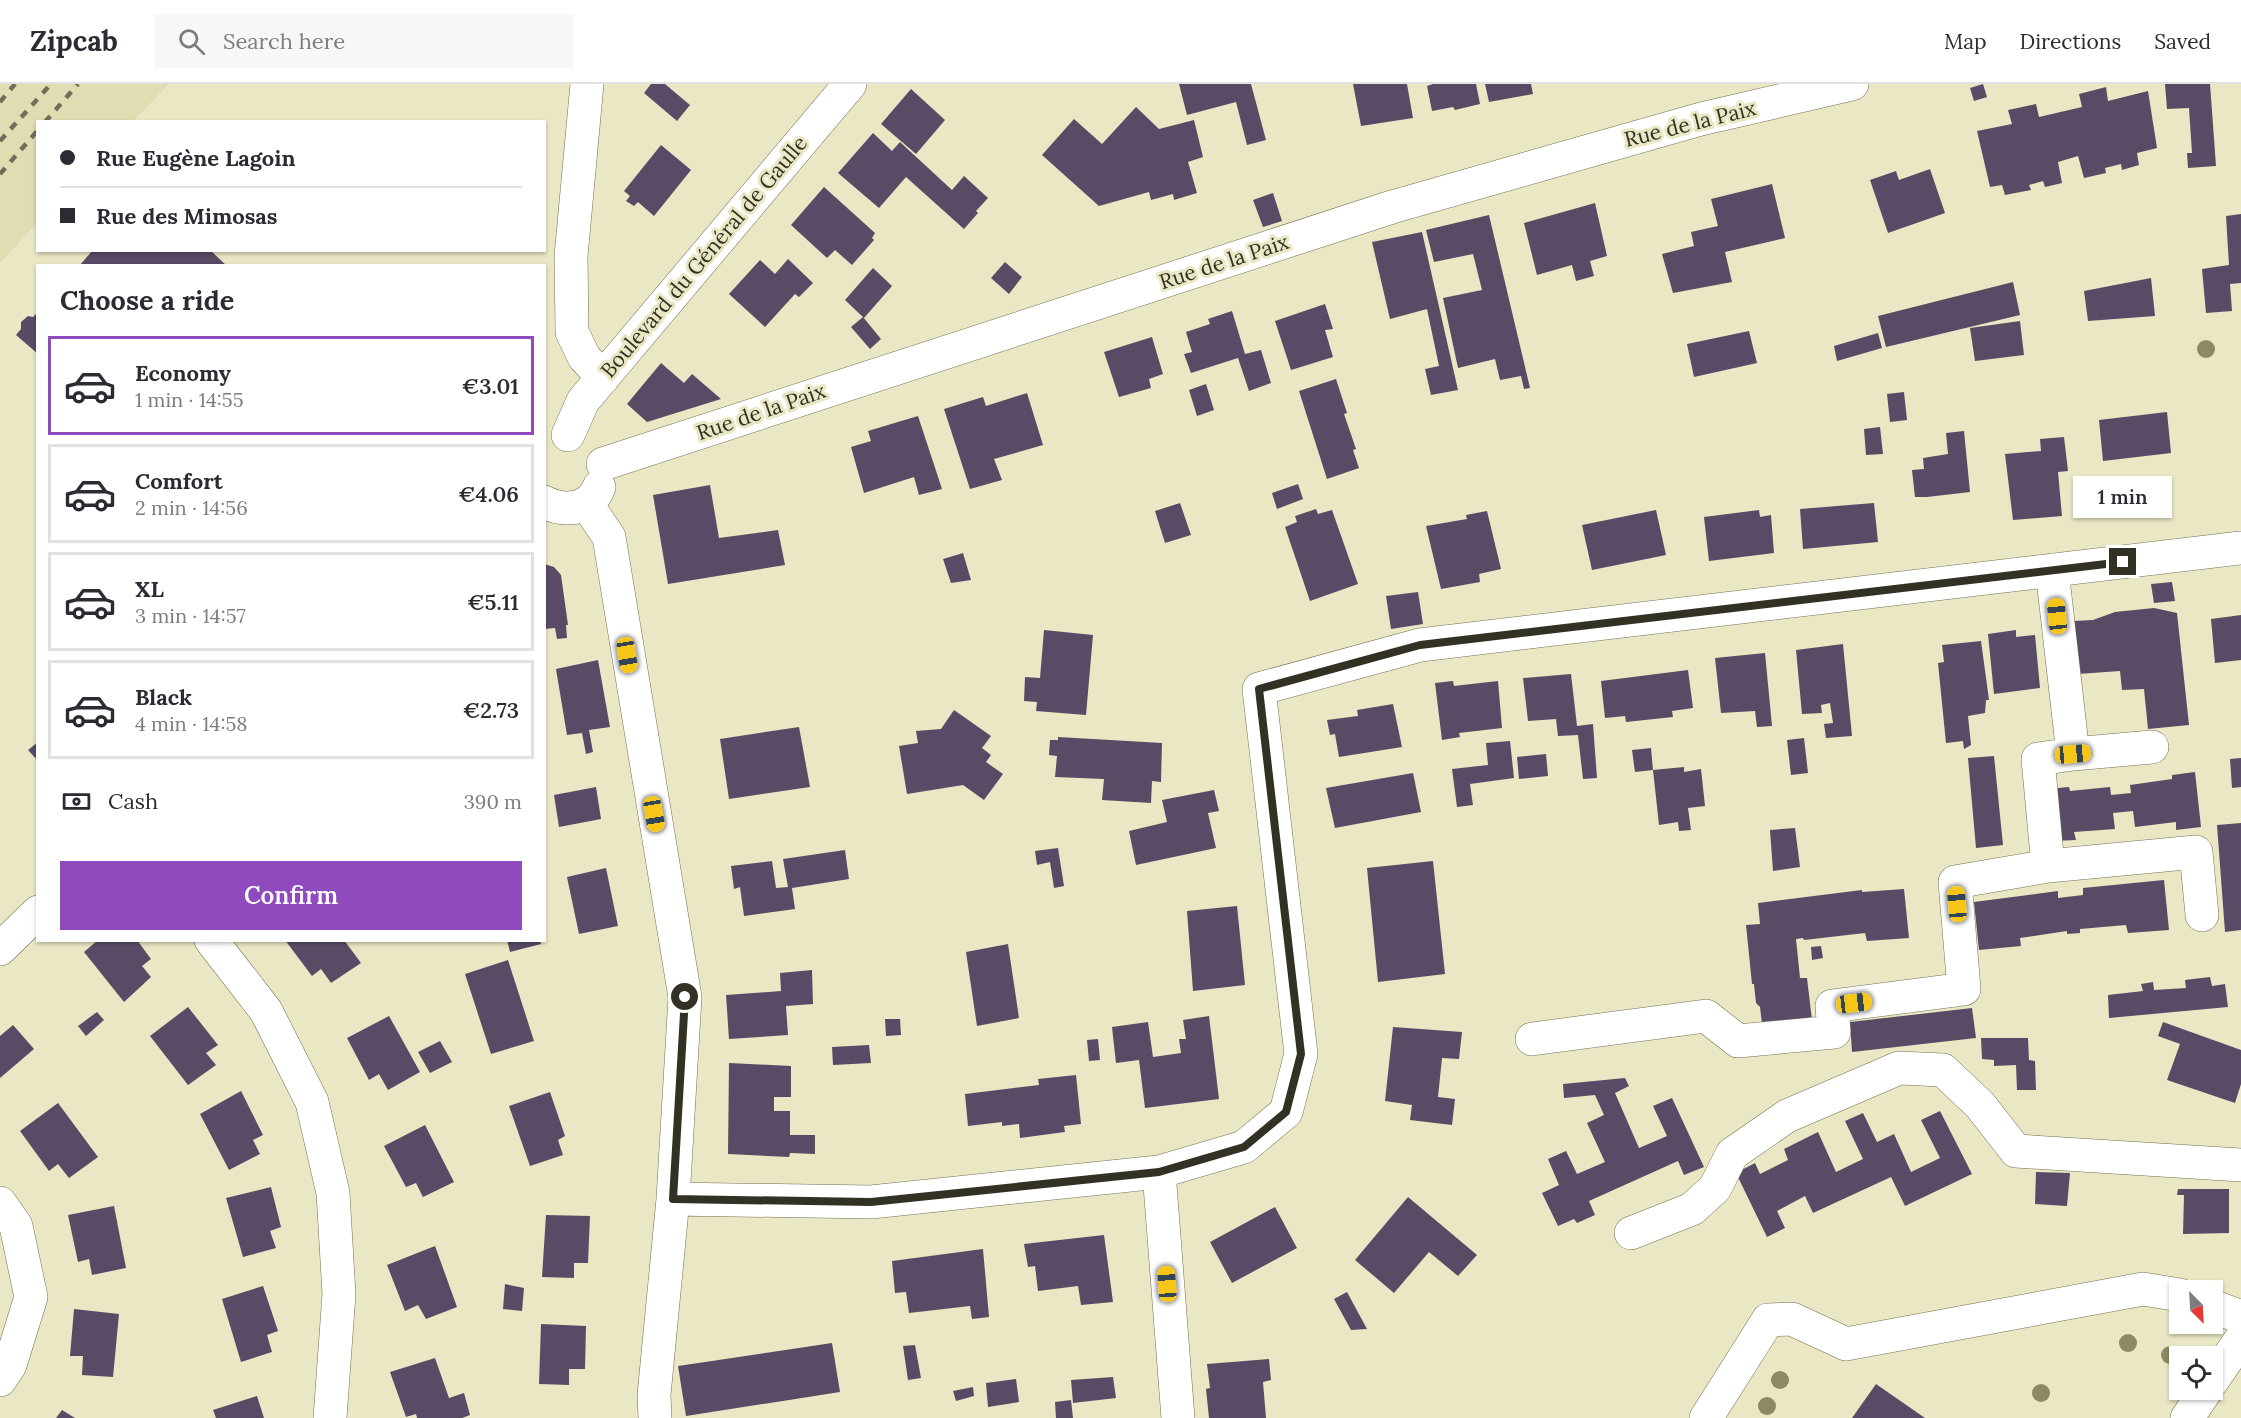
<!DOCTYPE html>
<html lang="en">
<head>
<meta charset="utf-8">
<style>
  :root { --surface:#fff; --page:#f7f7f7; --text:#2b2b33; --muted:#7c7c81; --line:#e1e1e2; --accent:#8f4abd }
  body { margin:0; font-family:Lora,serif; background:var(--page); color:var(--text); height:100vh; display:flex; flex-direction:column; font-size:22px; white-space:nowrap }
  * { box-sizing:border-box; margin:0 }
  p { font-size:20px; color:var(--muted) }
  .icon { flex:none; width:33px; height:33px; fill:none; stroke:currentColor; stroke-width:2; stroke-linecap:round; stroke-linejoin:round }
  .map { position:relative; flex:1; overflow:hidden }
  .sheet { position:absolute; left:36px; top:180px; width:510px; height:678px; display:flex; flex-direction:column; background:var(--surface); border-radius:0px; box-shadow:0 2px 4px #0004 }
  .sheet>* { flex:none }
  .banner { position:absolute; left:36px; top:36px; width:510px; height:132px; border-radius:0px; box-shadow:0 2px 4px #0004; display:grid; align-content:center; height:132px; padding:0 24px; background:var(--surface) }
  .needle { width:39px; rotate:156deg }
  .controls { position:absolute; left:2169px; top:1196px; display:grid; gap:12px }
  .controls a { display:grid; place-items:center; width:54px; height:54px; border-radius:0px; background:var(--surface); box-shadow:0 2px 4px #0004; font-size:30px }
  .end { position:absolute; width:27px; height:27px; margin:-14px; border:8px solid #323124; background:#fff; box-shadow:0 0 0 3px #fff }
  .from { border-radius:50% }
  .bubble { position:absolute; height:42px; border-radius:0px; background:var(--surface); box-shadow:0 2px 4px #0004; font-size:20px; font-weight:600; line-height:42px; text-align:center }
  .car { position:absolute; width:18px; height:36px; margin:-18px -9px; border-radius:8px; box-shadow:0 0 4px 2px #0007; background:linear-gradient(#f5c518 24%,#345 0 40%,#f5c518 0 76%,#345 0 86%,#f5c518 0) }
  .banner b { display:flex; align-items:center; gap:21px; height:57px; font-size:22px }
  .banner b+b { border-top:2px solid var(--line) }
  .banner i { width:15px; height:15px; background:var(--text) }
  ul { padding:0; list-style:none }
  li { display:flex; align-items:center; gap:18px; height:99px; margin:0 12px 9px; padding:0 12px; border:3px solid var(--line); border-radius:0px }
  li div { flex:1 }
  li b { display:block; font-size:22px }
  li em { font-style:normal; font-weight:600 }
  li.active { border-color:var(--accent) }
  li>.icon { width:54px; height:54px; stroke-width:1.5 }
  h2 { padding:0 24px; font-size:27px; line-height:72px }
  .pay { display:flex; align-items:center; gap:15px; height:66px; padding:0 24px; font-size:22px }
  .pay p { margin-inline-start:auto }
  .button { display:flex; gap:12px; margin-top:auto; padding:12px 24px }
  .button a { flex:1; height:69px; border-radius:0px; background:var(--accent); color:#fff; font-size:24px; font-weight:600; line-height:69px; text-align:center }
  header { display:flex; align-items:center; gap:36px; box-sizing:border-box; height:84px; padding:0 30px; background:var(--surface); border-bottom:2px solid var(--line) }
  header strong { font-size:28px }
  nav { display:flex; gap:33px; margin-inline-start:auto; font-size:21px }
  .search { width:420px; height:54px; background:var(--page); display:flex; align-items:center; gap:15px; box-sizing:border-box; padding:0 21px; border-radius:0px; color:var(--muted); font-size:22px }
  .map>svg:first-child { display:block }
  .built { fill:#e0ddb3 }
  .building { fill:#594b65 }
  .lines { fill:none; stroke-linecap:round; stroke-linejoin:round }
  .minor-casing { stroke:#737152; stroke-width:34 }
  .major-casing { stroke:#737152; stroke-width:34 }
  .minor { stroke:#fff; stroke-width:33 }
  .major { stroke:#fff; stroke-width:33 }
  .rail { stroke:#706e5a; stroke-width:4.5; stroke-dasharray:8 8; stroke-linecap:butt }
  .tree { fill:#8d8a63 }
  .route { stroke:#323124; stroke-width:8 }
  .labels { text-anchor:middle; stroke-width:6; stroke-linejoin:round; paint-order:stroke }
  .street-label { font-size:21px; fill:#323124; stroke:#e9e7c4 }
</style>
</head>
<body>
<header>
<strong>Zipcab</strong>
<div class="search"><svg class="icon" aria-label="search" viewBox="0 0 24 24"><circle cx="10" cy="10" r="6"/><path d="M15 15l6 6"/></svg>Search here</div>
<nav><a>Map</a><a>Directions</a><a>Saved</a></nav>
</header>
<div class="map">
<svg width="2241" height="1334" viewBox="0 0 2241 1334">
  <rect width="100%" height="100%" fill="#e9e7c4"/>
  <!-- built -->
  <path class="built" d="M0,0H169L133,37L38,38L37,139L0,179Z"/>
  <!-- building -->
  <path class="building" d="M651,0H665L690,21L677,37L644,9Z
    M1179,0H1251L1266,56L1247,61L1236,18L1187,31Z
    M1353,0H1407L1413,34L1361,42Z
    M1433,0H1476L1480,20L1455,26L1453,23L1432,27L1427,2Z
    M1485,0H1531L1533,10L1489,18Z
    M1983,0L1987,13L1974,17L1970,4Z
    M2165,0H2210L2216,82L2188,84L2187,69H2192L2189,24L2167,25Z
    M2106,3L2108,17L2148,7L2157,64L2137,69L2139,81L2122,86L2121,80L2105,84L2106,89L2084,94L2078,72L2058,78L2062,99L2045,103L2043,97L2029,101L2031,106L2005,111L2002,101L1990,103L1977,47L2012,40L2008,26L2036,20L2039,33L2082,23L2079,10Z
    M911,5L945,36L916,70L881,40Z
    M1136,23L1159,45L1194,36L1203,73L1188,78L1197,109L1174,116L1173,110L1151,116L1149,108L1099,122L1042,71L1074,35L1102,60Z
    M873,49L892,67L900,58L952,106L964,92L988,114L976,127L978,129L964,145L906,93L879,124L838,89Z
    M661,61L691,86L654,132L638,118L634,122L626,117L630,112L624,107Z
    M1930,85L1945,129L1888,149L1870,96L1896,87L1899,96Z
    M1772,100L1785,154L1725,168L1732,198L1673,209L1662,170L1694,162L1691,148L1718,142L1711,115Z
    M824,103L875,149L872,154L874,156L852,181L835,166L827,174L791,141Z
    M1273,109L1282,137L1263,143L1253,116Z
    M1595,119L1607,172L1590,177L1594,192L1576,197L1572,181L1537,191L1524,139Z
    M2241,130V199L2230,200L2232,227L2206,229L2202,185L2229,181L2226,132Z
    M1489,131L1530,304L1524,305L1521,292L1500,296L1495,275L1458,284L1443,214L1482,206L1473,170L1434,178L1426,146Z
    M1422,148L1458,306L1431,311L1425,285L1439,282L1427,225L1390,235L1372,158Z
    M93,166H210L227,182H79Z
    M788,175L813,199L799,213L795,210L765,243L729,210L760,176L775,190Z
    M1005,178L1022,193L1009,210L991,194Z
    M873,184L892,202L864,234L845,216Z
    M2151,194L2155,232L2088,237L2084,207Z
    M2013,198L2020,231L1886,263L1878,232Z
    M1325,220L1333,245L1325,246L1333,273L1291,286L1275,237Z
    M1232,227L1245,270L1261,266L1271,299L1249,307L1238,274L1191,289L1184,270L1192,268L1186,248L1210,240L1208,235Z
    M38,228V270L16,251L21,245V238L28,232L33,233Z
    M863,233L881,255L870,265L851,243Z
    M2020,237L2024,271L1975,277L1970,244Z
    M1749,247L1757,279L1694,293L1687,260Z
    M1878,249L1882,264L1837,277L1834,262Z
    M1152,253L1163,290L1149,295L1151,304L1119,313L1104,268Z
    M661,279L684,299L692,290L721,315L647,338L627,320Z
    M1336,295L1347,329L1344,330L1356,365L1353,366L1359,384L1327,395L1299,307Z
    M1206,300L1214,326L1197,332L1189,306Z
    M1904,308L1907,336L1890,338L1887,310Z
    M1027,309L1043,361L994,375L1002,396L970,405L944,325L983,313L986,322Z
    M2167,328L2171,369L2103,377L2099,336Z
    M918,332L942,405L919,411L914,393L864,409L851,363L871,357L868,347Z
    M1880,343L1883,370L1866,371L1864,345Z
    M1964,347L1970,408L1927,413H1915L1912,386L1924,385L1923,374L1948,370L1946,349Z
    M2064,353L2068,387L2058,388L2062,432L2013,436L2005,370L2041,367L2040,355Z
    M1298,400L1303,415L1277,425L1272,409Z
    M710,401L719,454L778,446L785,481L668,500L653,411Z
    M1180,419L1191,451L1165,459L1155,427Z
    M1874,419L1878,458L1803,465L1800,425Z
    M1316,425L1318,430L1332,426L1358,500L1310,517L1285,443L1297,438L1295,432Z
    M1656,426L1666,471L1592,486L1582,441Z
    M1759,426L1760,433L1771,431L1774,469L1709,477L1704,433Z
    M1487,427L1501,485L1479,490L1480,498L1441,505L1426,442L1467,435L1466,431Z
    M963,469L971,496L951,499L943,475Z
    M544,480L554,483L561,491L568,541H566L567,554L557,555L555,544L544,545Z
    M2172,498L2175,517L2154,519L2151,500Z
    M1418,508L1423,540L1391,545L1386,512Z
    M2154,524L2177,529L2189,641L2148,645L2144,605L2122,606L2120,587L2078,590L2074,537L2093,536L2115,528Z
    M2241,531V576L2215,579L2211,535Z
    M1044,546L1093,551L1086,631L1036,627L1037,618L1024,617L1025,593L1040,594Z
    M2016,546V553L2035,551L2040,604L1994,610L1988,550Z
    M1981,557L1989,616H1986L1985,629L1968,632L1971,661L1964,665L1963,657L1946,659L1938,579L1944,578L1942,561Z
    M1843,560L1852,652L1826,654L1824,640L1833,639L1830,619L1821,621L1822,629L1802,630L1796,566Z
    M1765,569L1772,642L1757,643L1755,627L1721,629L1715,574Z
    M598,576L610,643L589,646L593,668L586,670L582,649L567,651L556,585Z
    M1688,586L1693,624L1672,627L1673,633L1626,638L1625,632L1605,634L1601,597Z
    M1571,590L1577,642L1593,640L1597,694L1583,695L1578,651L1558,652L1556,635L1528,637L1523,594Z
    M1453,597L1454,602L1498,597L1502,644L1459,649L1460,653L1442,656L1435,599Z
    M1393,620L1402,663L1339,673L1335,650L1330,651L1327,636L1358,632L1357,626Z
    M954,626L991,652L982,664L991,671L986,678L1003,690L984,716L963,701L907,710L899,662L918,659L916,647L941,645Z
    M799,643L810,703L729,715L720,655Z
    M1058,653L1162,659L1161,698L1152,697L1151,719L1102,716L1104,695L1055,693L1057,672L1049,671L1050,656H1058Z
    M1804,654L1808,689L1791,691L1787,656Z
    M1510,657L1514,694L1470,700L1473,721L1457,723L1452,685L1488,681L1486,659Z
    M38,658V677L28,666Z
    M1651,664L1653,686L1635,688L1632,666Z
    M1546,670L1548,692L1519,695L1517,673Z
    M1994,672L2003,761L1976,764L1968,674Z
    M2241,674V703L2232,704L2230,675Z
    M1684,683V688L1701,685L1705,722L1688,724L1691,746L1679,747L1678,738L1659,741L1653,686Z
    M2195,688L2201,743L2176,746V738L2135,743L2133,727L2113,729L2115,745L2074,748L2076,756L2054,757L2048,705L2069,703L2070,707L2110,703L2111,711L2131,709L2130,701L2172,695V691Z
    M1413,689L1421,728L1335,744L1326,704Z
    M596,703L601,735L559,743L554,711Z
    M1214,706L1219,727L1208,729L1216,764L1136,781L1129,747L1167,738L1162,716Z
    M2241,739V846L2225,848L2217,741Z
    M1795,744L1800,783L1773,787L1770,746Z
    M1058,764L1064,802L1054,804L1050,778L1037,781L1035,767Z
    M845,766L849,795L792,804L795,825L744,832L740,803L734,805L731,782L772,777L776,804L788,803L783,775Z
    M1433,777L1445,890L1378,898L1367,784Z
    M606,784L618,842L579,850L567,793Z
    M2164,796L2169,846L2128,849L2126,841L2080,845V849L2067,850V847L2020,854L2021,862L1979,866L1974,818L2058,807V814L2083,811V804Z
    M1904,805L1909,854L1867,857L1865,849L1804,856L1803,854L1796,855L1800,894H1807L1812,936L1762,940L1760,923L1756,919L1754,900H1752L1746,841L1760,840L1758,819L1862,806V808Z
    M1237,822L1245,901L1193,907L1187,827Z
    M98,856H137L151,875L142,882L151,893L124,918L84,868Z
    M285,856H344L361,879L331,899L321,885L312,892Z
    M507,856H540L541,860L510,868Z
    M1008,860L1019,934L977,942L966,868Z
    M1821,862L1823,874L1812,876L1811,863Z
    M508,876L534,957L491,970L465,890Z
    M812,886L813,920L786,922L788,951L729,955L726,911L781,907L780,889Z
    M2210,893L2212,902L2225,900L2228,923L2109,934L2108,911L2143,907L2141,900L2153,898L2154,906L2186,904L2185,896Z
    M188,923L218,961L206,969L216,981L188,1001L150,952Z
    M1972,924L1976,954L1852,968L1850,938Z
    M97,928L104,936L86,952L78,942Z
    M389,932L420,988L388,1006L379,990L369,996L347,954Z
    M1209,932L1219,1015L1145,1024L1139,976L1116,979L1112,943L1148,938L1153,973L1181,969L1179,955H1186L1183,936Z
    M885,935H900L901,951L886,952Z
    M2163,938L2241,966V1000L2235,1019L2167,996L2180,960L2158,952Z
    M13,941L34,965L0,994V952Z
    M1393,943L1462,948L1459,975L1442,974L1438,1013L1455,1015L1452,1041L1410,1036L1412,1021L1385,1017Z
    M1981,954H2028L2029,976L2035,977L2036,1006H2017L2016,981L1994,982V976L1982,975Z
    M1098,955L1100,976L1089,977L1087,956Z
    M440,957L452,978L430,989L418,968Z
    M869,961L871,979L833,981L832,963Z
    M729,979L791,982V1013H774V1027H790V1051H815V1070L790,1069L789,1073L728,1070Z
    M1076,991L1081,1040L1064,1042L1065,1048L1020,1054L1019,1040L1002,1042V1038L968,1042L965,1010L1039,1001L1038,995Z
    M1625,994L1629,1002L1615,1009L1639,1064L1667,1052L1653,1022L1672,1014L1704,1083L1684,1091L1678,1077L1589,1117L1595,1131L1577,1139L1574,1135L1558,1142L1542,1109L1559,1101L1548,1075L1566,1067L1577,1090L1605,1078L1587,1039L1604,1031L1595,1011L1564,1014L1563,1000Z
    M241,1007L263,1051L253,1056L260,1070L229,1086L200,1030Z
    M550,1008L565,1052L558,1056L563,1071L530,1082L509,1022Z
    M58,1019L98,1073L69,1094L58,1080L49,1087L20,1047Z
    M1940,1027L1972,1090L1905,1122L1891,1093L1813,1129L1805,1112L1777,1127L1785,1144L1767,1153L1736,1089L1755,1079L1760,1090L1788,1076L1784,1065L1818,1048L1836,1088L1863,1075L1845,1037L1863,1029L1877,1058L1894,1050L1911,1088L1940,1074L1921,1036Z
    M425,1041L454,1098L423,1113L416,1099L406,1103L384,1062Z
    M2036,1088L2070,1089L2067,1122L2035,1120Z
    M271,1103L281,1143L270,1147L276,1164L243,1173L226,1114Z
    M2178,1105H2229V1149L2183,1150L2184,1111H2177Z
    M1408,1113L1477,1171L1458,1192L1429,1168L1394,1209L1355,1176Z
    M114,1122L126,1184L92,1191L89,1175L78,1178L68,1131Z
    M1275,1123L1297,1164L1232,1199L1210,1158Z
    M546,1131L590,1132L588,1179H574V1194L542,1193Z
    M1104,1151L1113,1218L1081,1221L1078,1202L1038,1207L1035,1182L1028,1183L1024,1160Z
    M435,1162L457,1223L426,1235L418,1221L405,1227L387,1181Z
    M983,1165L989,1233L972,1235L970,1222L909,1229L906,1208L895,1209L892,1177Z
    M505,1200L524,1204L522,1227L503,1225Z
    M263,1202L278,1247L267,1251L272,1268L241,1278L222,1215Z
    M1347,1208L1367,1245L1351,1246L1334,1215Z
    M74,1225L119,1230L113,1293L82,1291L83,1272H70Z
    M541,1240L586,1242L585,1285H569V1301L539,1300Z
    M832,1259L840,1308L686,1332L678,1282Z
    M915,1261L921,1294L908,1296L903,1262Z
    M435,1274L449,1314L464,1309L470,1331L462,1334H417L416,1330L406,1333L390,1288Z
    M1269,1275L1271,1296L1263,1298L1266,1334H1209L1206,1305L1210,1304L1207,1280Z
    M1113,1293L1116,1314L1073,1319L1071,1296Z
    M1016,1295L1019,1318L988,1323L986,1299Z
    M1876,1300L1925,1334H1852Z
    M973,1303L974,1312L956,1317L953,1307Z
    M257,1312L264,1334H216L213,1326Z
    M1071,1316L1073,1334H1056L1055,1318Z
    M62,1326L75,1334H56Z"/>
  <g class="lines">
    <defs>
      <path id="minor" d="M587,0L571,172L572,248L584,273L603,294
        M568,351L583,317L850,0
        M603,380L1392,123L1701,35L1852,0
        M544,418C564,428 590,427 599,403
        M586,419L609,453L685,913L673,1115L654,1311L655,1334
        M2073,670L2152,663
        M2048,782L2196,768L2202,831
        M211,856L266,927L312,1018L333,1109L339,1210L330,1334
        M0,865L38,828
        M1532,955L1706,932L1738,957L1834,948L1832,922L1964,905L1955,798L2048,782L2038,675L2073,670L2052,486
        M1159,1088L1178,1334
        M673,1115L871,1118L1159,1088L1244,1063L1286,1028L1301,970L1259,605L1420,561L2241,464
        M0,1119L16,1142L31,1213L10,1281L0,1296
        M1631,1149L1692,1125L1715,1104L1732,1070L1787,1032L1899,984L1943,986L1980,1021L2016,1067L2241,1081
        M2212,1222L2241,1233
        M1706,1334L1768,1236L1792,1235L1846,1260L2143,1205L2180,1211"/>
      <path id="major" d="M2212,1297L2241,1255
        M2187,1334L2207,1305"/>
    </defs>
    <!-- minor casing -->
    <use href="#minor" class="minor-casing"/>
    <!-- major casing -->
    <use href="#major" class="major-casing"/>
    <!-- minor -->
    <use href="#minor" class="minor"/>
    <!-- major -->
    <use href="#major" class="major"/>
    <!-- rail -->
    <path class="rail" d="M0,18L15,0
      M45,38L78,0
      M0,57L51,0
      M0,90L38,46"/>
  </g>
  <!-- trees -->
  <g class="tree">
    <circle cx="2206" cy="265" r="9"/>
    <circle cx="2128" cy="1259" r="9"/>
    <circle cx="2170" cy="1271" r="9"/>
    <circle cx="1780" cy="1296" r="9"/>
    <circle cx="2041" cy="1309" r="9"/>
    <circle cx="1767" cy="1322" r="9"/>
  </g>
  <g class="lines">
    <!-- route -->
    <path class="route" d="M685,913L673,1115L871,1118L1159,1088L1244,1063L1286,1028L1301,970L1259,605L1420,561L2123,478"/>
  </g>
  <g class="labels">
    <!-- street labels -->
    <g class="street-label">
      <text transform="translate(1690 40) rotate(-14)" y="7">Rue de la Paix</text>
      <text transform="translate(704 173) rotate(-50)" y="7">Boulevard du Général de Gaulle</text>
      <text transform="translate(1224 178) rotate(-18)" y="7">Rue de la Paix</text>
      <text transform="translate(761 328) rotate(-19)" y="7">Rue de la Paix</text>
    </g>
  </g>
</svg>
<div class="controls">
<a><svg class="needle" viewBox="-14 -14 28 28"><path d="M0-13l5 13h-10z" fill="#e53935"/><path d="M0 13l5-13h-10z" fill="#7c7c81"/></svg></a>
<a><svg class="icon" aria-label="locate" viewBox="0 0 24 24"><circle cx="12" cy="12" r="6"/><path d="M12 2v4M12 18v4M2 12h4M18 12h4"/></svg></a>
</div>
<i class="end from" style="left:685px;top:913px"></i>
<i class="end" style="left:2123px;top:478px"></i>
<div class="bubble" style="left:2073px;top:392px;width:99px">1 min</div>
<i class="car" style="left:2057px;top:532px;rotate:354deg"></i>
<i class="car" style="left:627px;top:571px;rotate:171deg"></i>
<i class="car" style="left:2073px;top:670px;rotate:85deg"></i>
<i class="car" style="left:654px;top:730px;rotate:170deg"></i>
<i class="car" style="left:1957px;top:820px;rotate:355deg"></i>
<i class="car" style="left:1854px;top:919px;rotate:83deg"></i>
<i class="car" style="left:1167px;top:1200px;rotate:356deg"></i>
<div class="banner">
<b><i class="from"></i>Rue Eugène Lagoin</b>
<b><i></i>Rue des Mimosas</b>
</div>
<section class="sheet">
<h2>Choose a ride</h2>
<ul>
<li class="active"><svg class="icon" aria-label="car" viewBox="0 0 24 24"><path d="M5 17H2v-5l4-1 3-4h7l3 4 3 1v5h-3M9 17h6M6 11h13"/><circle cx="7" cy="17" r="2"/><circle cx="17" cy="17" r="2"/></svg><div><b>Economy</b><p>1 min · 14:55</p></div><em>€3.01</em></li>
<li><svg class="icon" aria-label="car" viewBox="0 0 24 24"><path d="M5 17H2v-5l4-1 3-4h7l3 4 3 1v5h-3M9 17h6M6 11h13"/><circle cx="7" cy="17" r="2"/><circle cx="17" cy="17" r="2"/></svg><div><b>Comfort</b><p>2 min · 14:56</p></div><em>€4.06</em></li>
<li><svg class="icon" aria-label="car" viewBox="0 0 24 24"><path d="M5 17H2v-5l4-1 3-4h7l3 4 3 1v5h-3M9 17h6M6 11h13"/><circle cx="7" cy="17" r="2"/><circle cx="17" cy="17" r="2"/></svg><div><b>XL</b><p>3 min · 14:57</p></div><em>€5.11</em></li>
<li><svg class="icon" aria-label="car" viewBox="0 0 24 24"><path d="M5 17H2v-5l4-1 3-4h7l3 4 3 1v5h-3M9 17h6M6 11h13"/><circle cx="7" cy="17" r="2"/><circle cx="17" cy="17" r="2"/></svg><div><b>Black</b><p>4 min · 14:58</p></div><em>€2.73</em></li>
</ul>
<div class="pay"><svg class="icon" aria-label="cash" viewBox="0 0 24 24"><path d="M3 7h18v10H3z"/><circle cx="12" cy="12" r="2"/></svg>Cash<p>390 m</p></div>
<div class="button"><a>Confirm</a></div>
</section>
</div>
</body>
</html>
